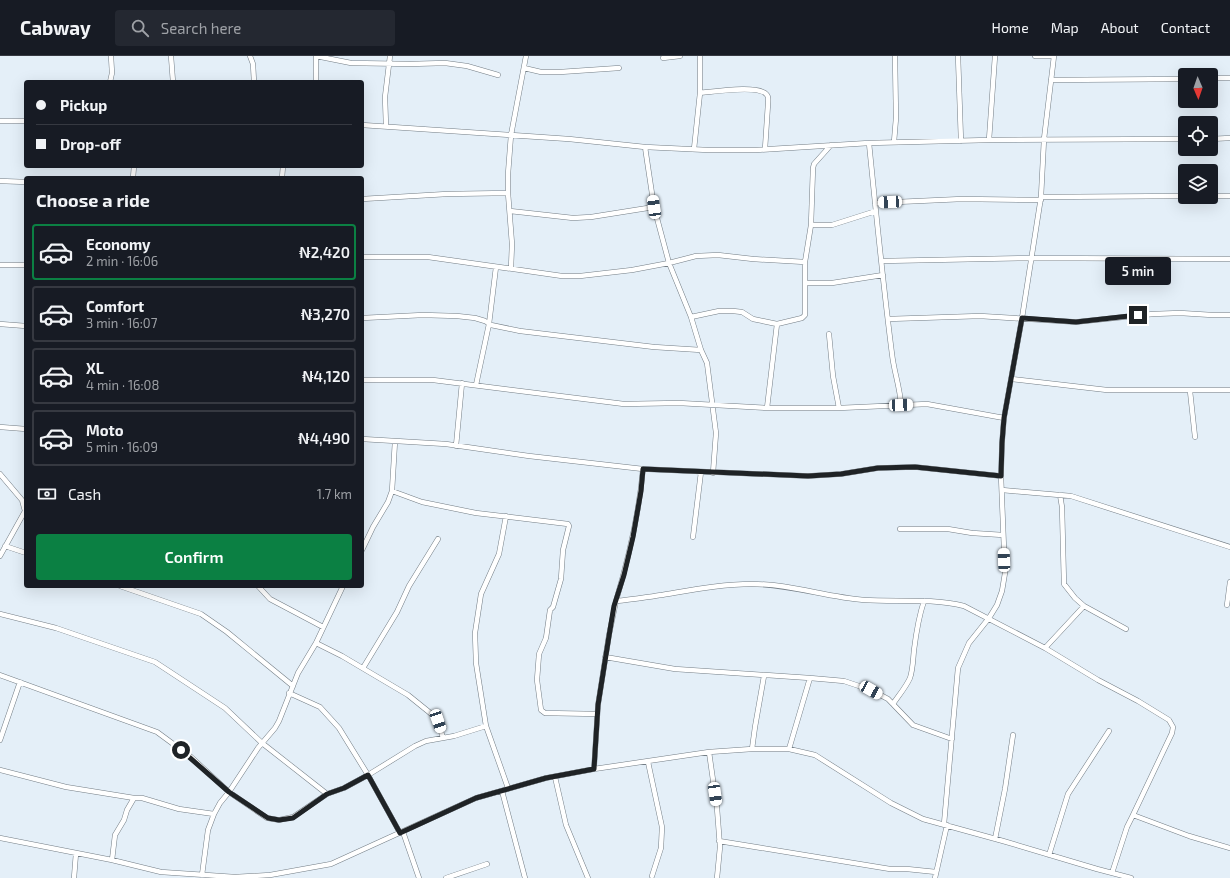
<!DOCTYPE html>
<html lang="en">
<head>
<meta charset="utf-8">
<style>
  :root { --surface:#171b24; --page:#242831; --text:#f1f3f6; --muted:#9ea1a6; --line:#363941; --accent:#0b8043 }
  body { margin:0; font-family:"Exo 2",sans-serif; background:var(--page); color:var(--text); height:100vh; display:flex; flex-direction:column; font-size:15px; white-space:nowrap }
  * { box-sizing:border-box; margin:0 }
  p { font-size:13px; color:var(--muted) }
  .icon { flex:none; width:22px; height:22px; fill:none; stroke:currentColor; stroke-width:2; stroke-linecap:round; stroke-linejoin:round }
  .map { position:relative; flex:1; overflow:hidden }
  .sheet { position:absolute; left:24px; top:120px; width:340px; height:412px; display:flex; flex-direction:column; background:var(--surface); border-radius:4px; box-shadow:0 4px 16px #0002 }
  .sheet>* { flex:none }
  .top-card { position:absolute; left:24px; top:24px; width:340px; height:88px; border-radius:4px; box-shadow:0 4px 16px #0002; display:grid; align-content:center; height:88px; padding:0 12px; background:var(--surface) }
  .needle { width:26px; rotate:178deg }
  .fabs { position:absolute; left:1178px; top:12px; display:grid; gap:8px }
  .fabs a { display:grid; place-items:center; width:40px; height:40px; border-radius:4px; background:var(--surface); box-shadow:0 4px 16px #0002; font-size:20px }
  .end { position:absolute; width:18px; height:18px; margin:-9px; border:5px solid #1f2326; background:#fff; box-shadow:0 0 0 2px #fff }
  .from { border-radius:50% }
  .bubble { position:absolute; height:28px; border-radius:4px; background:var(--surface); box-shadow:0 4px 16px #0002; font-size:13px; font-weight:600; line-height:28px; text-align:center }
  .car { position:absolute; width:12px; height:24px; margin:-12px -6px; border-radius:5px; box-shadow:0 0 3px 1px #0007; background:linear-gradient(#fff 24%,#345 0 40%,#fff 0 76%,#345 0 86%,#fff 0) }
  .top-card b { display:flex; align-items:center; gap:14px; height:38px; font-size:15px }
  .top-card b+b { border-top:1px solid var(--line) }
  .top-card i { width:10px; height:10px; background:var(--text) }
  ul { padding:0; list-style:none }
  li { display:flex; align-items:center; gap:12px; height:56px; margin:0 8px 6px; padding:0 4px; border:2px solid var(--line); border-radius:4px }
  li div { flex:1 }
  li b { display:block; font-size:15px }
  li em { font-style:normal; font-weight:600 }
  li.selected { border-color:var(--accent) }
  li>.icon { width:36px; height:36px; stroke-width:1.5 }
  h2 { padding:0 12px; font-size:18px; line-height:48px }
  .pay { display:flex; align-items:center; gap:10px; height:44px; padding:0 12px; font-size:15px }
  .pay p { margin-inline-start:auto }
  .cta { display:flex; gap:8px; margin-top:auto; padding:8px 12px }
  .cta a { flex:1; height:46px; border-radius:4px; background:var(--accent); color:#fff; font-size:16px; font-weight:600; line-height:46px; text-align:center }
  header { display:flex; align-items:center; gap:24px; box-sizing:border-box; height:56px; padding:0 20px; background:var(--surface); border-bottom:1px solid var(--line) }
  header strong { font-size:19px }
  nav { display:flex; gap:22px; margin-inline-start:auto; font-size:14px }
  .search { width:280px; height:36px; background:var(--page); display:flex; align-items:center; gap:10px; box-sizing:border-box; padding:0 14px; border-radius:4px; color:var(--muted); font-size:15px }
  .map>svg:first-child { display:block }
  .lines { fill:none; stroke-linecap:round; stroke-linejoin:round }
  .street-casing { stroke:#737d85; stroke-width:5.5 }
  .street { stroke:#fff; stroke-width:4.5 }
  .route { stroke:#1f2326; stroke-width:5 }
</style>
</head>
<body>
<header>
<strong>Cabway</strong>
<div class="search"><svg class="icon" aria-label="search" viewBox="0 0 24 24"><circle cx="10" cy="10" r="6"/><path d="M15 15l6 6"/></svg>Search here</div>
<nav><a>Home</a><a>Map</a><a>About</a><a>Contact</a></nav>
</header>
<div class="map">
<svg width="1230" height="822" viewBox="0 0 1230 822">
  <rect width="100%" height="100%" fill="#e4eff8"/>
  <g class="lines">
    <defs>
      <path id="street" d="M171,0L173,26
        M250,0L253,8L254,26
        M316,0L351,7L410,8L445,7L467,10L498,19
        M316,0V26
        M958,0L961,85
        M1035,0H1054
        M663,2L680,0
        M524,12L541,16H560L619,12
        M1211,22H1230
        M1051,24L1185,23
        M110,26L112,17L111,0
        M700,37C712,36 760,28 767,39C769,41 768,46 768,48L765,93
        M0,65H26
        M362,69L569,83L645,91L708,94H756L869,87L989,84L1185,83
        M386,70L385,41L390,0
        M1211,83L1230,82
        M989,84L995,0
        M894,86L896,62L895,0
        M869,87C876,157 883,228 892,298C894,316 900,331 901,349
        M645,91L654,151L669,207L691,261L701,294L707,307L716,377L713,417
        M694,93L700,37V0
        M133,122L134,110
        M282,122L283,110
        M0,125L26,126
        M1211,140H1230
        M1041,141L1185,140
        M362,143L447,138L508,137
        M875,147L962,143L1041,144
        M510,155L573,162L591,161L654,151
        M811,169H832L876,155
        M362,201H428L562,220H580L632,214L669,207L696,200L718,199L753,203L805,206
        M882,205L1031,202L1230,203
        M0,209H26
        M511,212L512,188L508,137V118L511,79L526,0
        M806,227H832L883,219
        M691,261L719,255H733L742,256L753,263L777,268
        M362,262L423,259L457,260L475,262L485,265L491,269L520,275L654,291L701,294
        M888,263L980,260L1076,266L1153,258L1180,257L1212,259H1230
        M0,268L26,270
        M829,278L833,320L839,352
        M1012,323L1107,334H1230
        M362,324H433L624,348L679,347L767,352H839L927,348L1004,362
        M476,329L489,268L496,211
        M1190,335L1195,381
        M767,352L777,268L802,262L805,259V206L811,169L813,112L814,108L831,89
        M0,371L26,373
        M362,383L446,388L529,400L643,413L808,420L841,418L878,412L915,411L1001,420
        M456,390L462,327
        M0,418L22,444L25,455L0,500
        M1002,434L1071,440L1230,491
        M392,435L422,446L476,457L568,468L569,470L563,494L561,523L553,551L550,554L546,582L539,598L537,624L541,654L545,657L597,658
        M1060,439L1062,451L1064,528L1075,542L1084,550L1126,573
        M900,473H948L972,477L1003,479
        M693,481L701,416
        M5,490L26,497
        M362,494L373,471L388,446L392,435L395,385
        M120,530L201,558L227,576L293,630
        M258,530L270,543L323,571
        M616,545C629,501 639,458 643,413
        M1227,549L1230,526
        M0,558L56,572L155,606L225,652L262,687L327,738
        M316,587L342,600L408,639L434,660L438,665L443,682
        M1045,592L1084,550
        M605,601L675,613L810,622L844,625L871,634L888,643L913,669L952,683
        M363,612L397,556L409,530L438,483
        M0,619L157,676L191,701L229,736L267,762L279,764L293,761L327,738L344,732L368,719L415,690L426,685L454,680L486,670L508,732
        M289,637L320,651L339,672L368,719L400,777
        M893,648C899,639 906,631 910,622C913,613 913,603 914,594C916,578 919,560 924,545
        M486,670L476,607L475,577L481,538L499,498L506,460
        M0,684L20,626
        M752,693L755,671L764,620
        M789,693L810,622
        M709,696L717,752L720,791L717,822
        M648,706L662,771L661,792L652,820
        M594,713L598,649L609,579L616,545C631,544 647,541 662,539C692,534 722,528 752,528C790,528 826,541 864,544C897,546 931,542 964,550L1045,592L1098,624L1138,645L1169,664L1173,671L1172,677L1133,759
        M0,714L66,731L134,742
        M555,721L566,769L588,822
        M502,735L525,822
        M944,768L958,612L969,587L989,562L997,549L1002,535L1005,517L1001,420L1002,387L1004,362L1022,262L1041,141L1044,83L1054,0
        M403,776L419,822
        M0,782L112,804L161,816L235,821L270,819L331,808L476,742L546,722L594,713L709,696L752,693H789L815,699L891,747L923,763L1003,785L1097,813L1131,822
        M995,783L1005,733L1013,679
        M719,785L890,813H907L936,816
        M1049,799L1068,738L1109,675
        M112,804L115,779L124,764L127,754L134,742H142L179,753L214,758
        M1112,817L1127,771L1133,759L1189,780L1230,792
        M202,819L208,774L214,758L220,747L229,736L258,692L275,672L279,665L298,617L316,587L343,530
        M74,822L76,797
        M446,822L487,808
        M935,822L947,769"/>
    </defs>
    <!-- street casing -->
    <use href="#street" class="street-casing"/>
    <!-- street -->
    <use href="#street" class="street"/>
  </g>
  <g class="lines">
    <!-- route -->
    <path class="route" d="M181,694L229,736L268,762L279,764L293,762L327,738L344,732L368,719L400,777L476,742L546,722L594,713L598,649L609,580L614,550L624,519L633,481L641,435L643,413L808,420L841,418L878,412L915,411L1001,420L1002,387L1004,362L1022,262L1076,266L1138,259"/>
  </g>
</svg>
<div class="fabs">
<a><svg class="needle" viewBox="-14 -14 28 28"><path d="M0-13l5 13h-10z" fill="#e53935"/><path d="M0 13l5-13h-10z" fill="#9ea1a6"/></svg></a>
<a><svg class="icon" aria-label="locate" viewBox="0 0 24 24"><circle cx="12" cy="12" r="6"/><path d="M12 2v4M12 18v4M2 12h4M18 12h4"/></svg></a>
<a><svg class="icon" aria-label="layers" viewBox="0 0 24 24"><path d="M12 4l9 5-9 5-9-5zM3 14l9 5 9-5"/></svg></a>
</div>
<i class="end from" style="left:181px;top:694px"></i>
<i class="end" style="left:1138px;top:259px"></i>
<div class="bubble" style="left:1105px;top:201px;width:66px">5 min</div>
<i class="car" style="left:890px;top:146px;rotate:267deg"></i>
<i class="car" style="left:654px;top:151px;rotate:352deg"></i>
<i class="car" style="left:901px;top:349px;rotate:88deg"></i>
<i class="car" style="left:1004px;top:504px;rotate:358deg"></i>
<i class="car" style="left:871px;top:634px;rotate:119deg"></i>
<i class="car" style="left:438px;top:665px;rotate:161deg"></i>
<i class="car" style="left:715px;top:738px;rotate:172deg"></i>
<div class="top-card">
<b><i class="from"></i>Pickup</b>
<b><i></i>Drop-off</b>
</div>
<section class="sheet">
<h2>Choose a ride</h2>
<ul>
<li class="selected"><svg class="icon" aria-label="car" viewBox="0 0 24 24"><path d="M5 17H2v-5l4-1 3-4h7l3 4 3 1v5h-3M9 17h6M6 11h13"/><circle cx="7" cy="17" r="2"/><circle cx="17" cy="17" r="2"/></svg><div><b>Economy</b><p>2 min · 16:06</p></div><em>₦2,420</em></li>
<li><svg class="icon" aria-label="car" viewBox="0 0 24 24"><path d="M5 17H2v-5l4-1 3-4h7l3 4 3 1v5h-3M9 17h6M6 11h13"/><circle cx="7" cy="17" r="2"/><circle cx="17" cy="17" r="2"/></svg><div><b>Comfort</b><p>3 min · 16:07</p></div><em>₦3,270</em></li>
<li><svg class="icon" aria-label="car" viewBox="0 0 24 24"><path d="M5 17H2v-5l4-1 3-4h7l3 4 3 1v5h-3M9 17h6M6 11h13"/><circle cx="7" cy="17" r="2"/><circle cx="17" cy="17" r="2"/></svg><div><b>XL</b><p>4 min · 16:08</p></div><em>₦4,120</em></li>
<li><svg class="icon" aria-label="car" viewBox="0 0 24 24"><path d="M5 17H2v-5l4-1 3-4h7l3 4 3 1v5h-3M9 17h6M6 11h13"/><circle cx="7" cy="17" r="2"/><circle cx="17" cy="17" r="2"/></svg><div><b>Moto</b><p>5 min · 16:09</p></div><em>₦4,490</em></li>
</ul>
<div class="pay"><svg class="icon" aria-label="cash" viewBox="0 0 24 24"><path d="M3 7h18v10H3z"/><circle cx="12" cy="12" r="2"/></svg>Cash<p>1.7 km</p></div>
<div class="cta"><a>Confirm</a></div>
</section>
</div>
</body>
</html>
